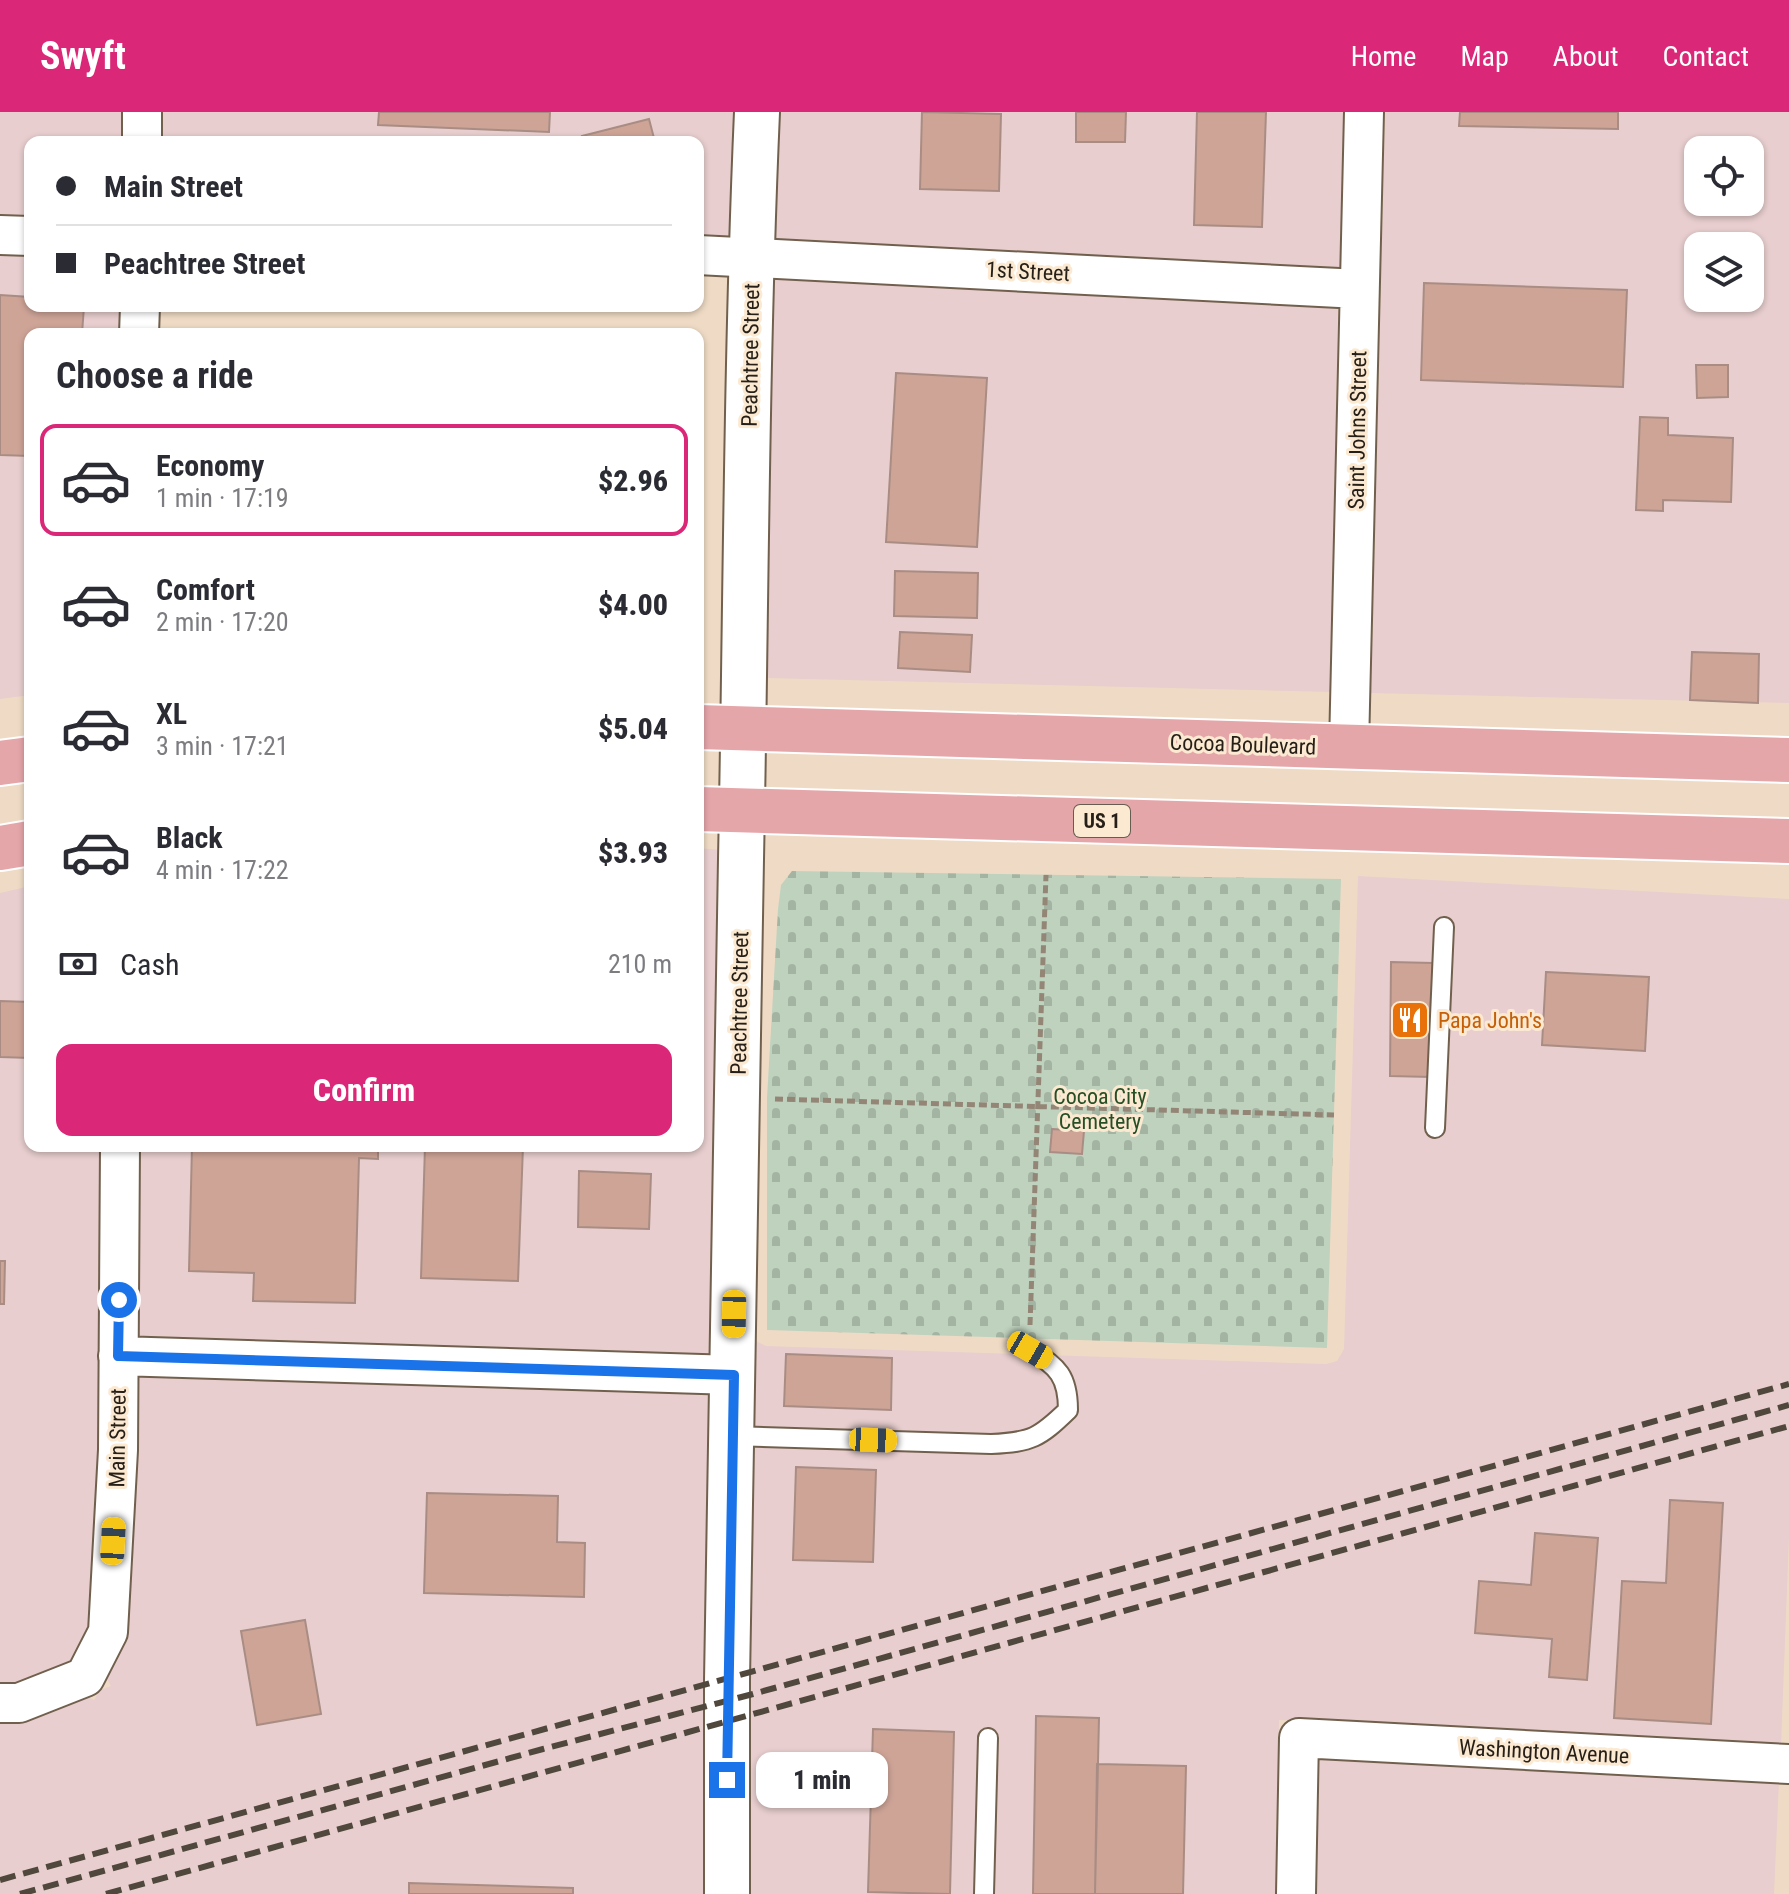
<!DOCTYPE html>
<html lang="en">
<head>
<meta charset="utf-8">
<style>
  :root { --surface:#fff; --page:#f7f7f7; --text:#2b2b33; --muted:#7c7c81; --line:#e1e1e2; --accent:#db2777 }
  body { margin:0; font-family:"Roboto Condensed",sans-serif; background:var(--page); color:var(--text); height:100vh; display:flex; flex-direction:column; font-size:30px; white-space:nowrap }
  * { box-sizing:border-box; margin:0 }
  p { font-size:26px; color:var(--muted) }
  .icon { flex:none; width:44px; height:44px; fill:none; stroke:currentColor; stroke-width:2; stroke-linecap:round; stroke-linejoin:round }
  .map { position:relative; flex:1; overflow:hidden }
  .sheet { position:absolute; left:24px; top:216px; width:680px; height:824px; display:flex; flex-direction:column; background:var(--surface); border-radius:16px; box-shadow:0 2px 6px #0004 }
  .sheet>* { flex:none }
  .guide { position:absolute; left:24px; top:24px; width:680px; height:176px; border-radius:16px; box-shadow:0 2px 6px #0004; display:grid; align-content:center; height:176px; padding:0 32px; background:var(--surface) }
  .buttons { position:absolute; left:1684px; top:24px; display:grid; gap:16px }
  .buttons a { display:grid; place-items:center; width:80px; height:80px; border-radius:16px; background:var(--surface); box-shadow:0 2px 6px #0004; font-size:40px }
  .end { position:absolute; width:36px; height:36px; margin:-18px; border:10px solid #1a73e8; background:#fff; box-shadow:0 0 0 4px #fff }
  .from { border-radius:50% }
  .bubble { position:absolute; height:56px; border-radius:16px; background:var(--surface); box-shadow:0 2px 6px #0004; font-size:26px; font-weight:800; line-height:56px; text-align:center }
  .car { position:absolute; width:24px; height:48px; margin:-24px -12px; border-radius:10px; box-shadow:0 0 6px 2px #0007; background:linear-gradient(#f5c518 24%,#345 0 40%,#f5c518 0 76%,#345 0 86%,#f5c518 0) }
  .guide b { display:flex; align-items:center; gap:28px; height:76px; font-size:30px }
  .guide b+b { border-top:2px solid var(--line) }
  .guide i { width:20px; height:20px; background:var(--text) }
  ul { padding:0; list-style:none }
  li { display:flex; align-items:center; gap:24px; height:112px; margin:0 16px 12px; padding:0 16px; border:4px solid transparent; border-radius:16px }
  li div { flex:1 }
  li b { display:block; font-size:30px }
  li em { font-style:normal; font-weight:800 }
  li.current { border-color:var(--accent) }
  li>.icon { width:72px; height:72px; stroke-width:1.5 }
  h2 { padding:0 32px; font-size:36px; line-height:96px }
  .pay { display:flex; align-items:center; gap:20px; height:88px; padding:0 32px; font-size:30px }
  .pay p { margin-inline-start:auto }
  .primary-button { display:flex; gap:16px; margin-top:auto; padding:16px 32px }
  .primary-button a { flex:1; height:92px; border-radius:16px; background:var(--accent); color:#fff; font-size:32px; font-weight:800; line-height:92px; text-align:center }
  header { display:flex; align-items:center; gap:48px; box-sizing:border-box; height:112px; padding:0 40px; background:var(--accent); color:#fff }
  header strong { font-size:38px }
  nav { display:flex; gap:44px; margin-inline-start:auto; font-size:28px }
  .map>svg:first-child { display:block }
  .commercial { fill:#e8cece; fill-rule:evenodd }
  .cemetery { fill:url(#cemetery-stones) }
  .building { fill:#cea497; stroke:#a98d84; stroke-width:2 }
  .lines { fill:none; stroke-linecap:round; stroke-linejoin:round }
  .service-casing { stroke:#71604d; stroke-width:22 }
  .minor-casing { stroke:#71604d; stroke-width:42 }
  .tertiary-casing { stroke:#71604d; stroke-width:48 }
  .primary-casing { stroke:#fff; stroke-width:48 }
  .path { stroke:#948676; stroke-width:5; stroke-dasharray:8 4; stroke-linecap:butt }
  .service { stroke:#fff; stroke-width:18 }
  .minor { stroke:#fff; stroke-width:38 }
  .tertiary { stroke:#fff; stroke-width:44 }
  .primary { stroke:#e5a6aa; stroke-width:44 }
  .rail { stroke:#51483d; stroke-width:6; stroke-dasharray:16 8; stroke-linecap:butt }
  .route { stroke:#1a73e8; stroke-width:10 }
  .labels { text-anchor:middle; stroke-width:6; stroke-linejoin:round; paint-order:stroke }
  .shield { fill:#fce9d2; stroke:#665c4f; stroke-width:2 }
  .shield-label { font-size:20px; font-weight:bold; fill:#261f17 }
  .street-label { font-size:22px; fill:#261f17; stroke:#fce9d2 }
  .food-label { font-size:22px; fill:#c56008; stroke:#fce9d2; text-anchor:start }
  .park-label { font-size:22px; fill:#264f25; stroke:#fce9d2 }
</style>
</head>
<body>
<header>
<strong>Swyft</strong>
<nav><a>Home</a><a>Map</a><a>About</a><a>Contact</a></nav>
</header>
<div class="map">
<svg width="1789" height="1782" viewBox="0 0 1789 1782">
  <defs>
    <pattern id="cemetery-stones" width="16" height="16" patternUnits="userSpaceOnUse" patternTransform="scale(2)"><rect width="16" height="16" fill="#bfd2be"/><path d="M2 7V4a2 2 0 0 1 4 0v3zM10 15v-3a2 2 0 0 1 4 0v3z" fill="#a4b4a3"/></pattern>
  </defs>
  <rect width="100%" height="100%" fill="#efdbc5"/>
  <!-- commercial -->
  <path class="commercial" d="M0,0H122V30H30V106L0,105Z
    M162,0H737L732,127L698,126V30H162Z
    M777,0H1344L1340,158L772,128Z
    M1385,0H1789V591L1371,581ZM1698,38H1750V90H1698ZM1698,134H1750V186H1698Z
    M0,140L30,142V194H120L119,222H30V583L0,587Z
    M771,164L1338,193L1331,580L766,566Z
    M698,736L721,738L714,1245L138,1227L140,1034H698Z
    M1358,764L1789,787V1424L1781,1634L1279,1608L1275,1782H747V1569L754,1228L766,1234L1326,1252L1337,1249L1344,1237Z
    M30,774V1034H101L98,1337L88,1516L70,1551L15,1573H0V781Z
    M138,1263L713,1280L707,1782H0V1608L85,1584L94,1588L100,1578L111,1574L106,1565L128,1521L138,1339Z
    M1318,1645L1779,1669L1774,1782H1315Z"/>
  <!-- cemetery -->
  <path class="cemetery" d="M792,759L1341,767L1327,1236L767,1218V986L778,797L781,773Z"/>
  <!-- building -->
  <path class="building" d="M379,0H550L549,20L378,13Z
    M922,0L1001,2L999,79L920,77Z
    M1076,0H1126L1125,30H1076Z
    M1197,0H1266L1262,115L1194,113Z
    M1460,0H1618V17L1459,14Z
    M649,7L655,30H584L582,24Z
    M1424,171L1627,178L1623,275L1421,268Z
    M0,183L30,185V194H84L82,222H30V344L0,343Z
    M1696,253H1728V285L1697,286Z
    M896,261L987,266L977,435L886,430Z
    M1640,305L1668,306V323L1733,326L1731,390L1663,388V399L1636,398Z
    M895,459L978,461L977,506L894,504Z
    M900,520L972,523L970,560L898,556Z
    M1692,540L1759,542L1758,591L1690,588Z
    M1391,850L1433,851L1431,965L1390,964Z
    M1546,860L1649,865L1645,939L1542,933Z
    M0,889L30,890V946L0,945Z
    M1052,1017L1084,1019L1082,1042L1050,1040Z
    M192,1034H378V1047L359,1046L355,1191L253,1189L254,1161L189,1159Z
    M425,1034H523L518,1169L421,1166Z
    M579,1059L651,1062L649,1117L578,1115Z
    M0,1149H5L4,1192H0Z
    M786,1242L892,1246L891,1298L784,1294Z
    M796,1355L876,1358L873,1450L793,1448Z
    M427,1381L558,1384L557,1430L585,1431L584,1485L424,1481Z
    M1670,1388L1723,1391L1711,1612L1614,1606L1622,1469L1666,1471Z
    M1535,1421L1598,1426L1587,1568L1549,1565L1552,1527L1475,1521L1479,1469L1531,1473Z
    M305,1508L321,1602L257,1613L241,1519Z
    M1036,1604L1099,1606L1095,1782H1033Z
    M873,1617L954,1620L950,1782L868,1780Z
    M1097,1652L1186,1654L1183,1782H1095Z
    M409,1771L573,1776V1782H409Z"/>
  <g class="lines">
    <defs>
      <path id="service" d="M1435,1016L1444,815
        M732,1324L991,1332C1032,1330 1039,1326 1068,1298C1068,1265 1058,1254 1030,1238
        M984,1782L988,1626"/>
      <path id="minor" d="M142,0V30
        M0,123L30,124
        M698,143L1359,177
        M139,222L140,194
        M1349,635L1364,0
        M118,1244L734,1263
        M0,1591H19L85,1565L108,1520L118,1338L120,1034
        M1296,1782L1299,1626L1789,1652"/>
      <path id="tertiary" d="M727,1782V1568L741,747C746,498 746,249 757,0"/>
      <path id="primary" d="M698,615L1789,648
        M0,651L30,647
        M698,697L1789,729
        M0,736L30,731"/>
    </defs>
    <!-- service casing -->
    <use href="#service" class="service-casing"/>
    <!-- minor casing -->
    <use href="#minor" class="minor-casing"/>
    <!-- tertiary casing -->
    <use href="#tertiary" class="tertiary-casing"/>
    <!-- primary casing -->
    <use href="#primary" class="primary-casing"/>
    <!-- path -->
    <path class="path" d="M775,987L1334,1003
      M1030,1213L1046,763"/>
    <!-- service -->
    <use href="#service" class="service"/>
    <!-- minor -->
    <use href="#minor" class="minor"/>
    <!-- tertiary -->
    <use href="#tertiary" class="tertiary"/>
    <!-- primary -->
    <use href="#primary" class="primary"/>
    <!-- rail -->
    <path class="rail" d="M0,1768L1789,1272
      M20,1782L543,1637L753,1582L1789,1293
      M106,1782L1789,1314"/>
  </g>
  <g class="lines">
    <!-- route -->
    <path class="route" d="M119,1188L118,1244L734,1263L727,1668"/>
  </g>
  <!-- icons -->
  <defs>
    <symbol id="restaurant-square" viewBox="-11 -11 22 22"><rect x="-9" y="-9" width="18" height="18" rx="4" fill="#e8710a" stroke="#fce9d2"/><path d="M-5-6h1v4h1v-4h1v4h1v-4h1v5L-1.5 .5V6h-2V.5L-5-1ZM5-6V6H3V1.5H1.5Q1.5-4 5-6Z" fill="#fff"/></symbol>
  </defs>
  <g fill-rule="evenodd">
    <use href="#restaurant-square" x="1388" y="886" width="44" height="44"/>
  </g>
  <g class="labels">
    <!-- shield labels -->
    <rect class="shield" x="1074" y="693" width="56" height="32" rx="6"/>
    <g class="shield-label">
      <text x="1102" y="716">US 1</text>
    </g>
    <!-- street labels -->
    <g class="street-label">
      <text transform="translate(1028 159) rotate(3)" y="8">1st Street</text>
      <text transform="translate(750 243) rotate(-89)" y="8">Peachtree Street</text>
      <text transform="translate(1357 318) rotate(-89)" y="8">Saint Johns Street</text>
      <text transform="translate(1243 632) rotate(2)" y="8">Cocoa Boulevard</text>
      <text transform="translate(739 891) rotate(-89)" y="8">Peachtree Street</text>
      <text transform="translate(117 1326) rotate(-89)" y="8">Main Street</text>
      <text transform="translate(1544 1639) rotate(3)" y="8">Washington Avenue</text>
    </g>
    <!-- food labels -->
    <g class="food-label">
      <text x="1438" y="916">Papa John's</text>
    </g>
    <!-- park labels -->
    <g class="park-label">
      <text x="1100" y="992">Cocoa City<tspan x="1100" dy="25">Cemetery</tspan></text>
    </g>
  </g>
</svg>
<div class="buttons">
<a><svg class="icon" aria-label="locate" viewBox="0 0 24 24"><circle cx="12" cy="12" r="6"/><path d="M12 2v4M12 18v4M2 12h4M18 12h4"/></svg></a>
<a><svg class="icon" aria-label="layers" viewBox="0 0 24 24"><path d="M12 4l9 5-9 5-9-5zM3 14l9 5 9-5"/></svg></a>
</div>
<i class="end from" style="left:119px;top:1188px"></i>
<i class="end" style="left:727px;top:1668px"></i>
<div class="bubble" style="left:756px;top:1640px;width:132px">1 min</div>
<i class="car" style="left:734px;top:1202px;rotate:181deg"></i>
<i class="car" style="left:1030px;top:1238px;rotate:120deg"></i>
<i class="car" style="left:873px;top:1328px;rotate:92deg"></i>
<i class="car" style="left:113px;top:1429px;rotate:3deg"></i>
<div class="guide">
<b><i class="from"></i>Main Street</b>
<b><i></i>Peachtree Street</b>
</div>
<section class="sheet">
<h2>Choose a ride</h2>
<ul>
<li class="current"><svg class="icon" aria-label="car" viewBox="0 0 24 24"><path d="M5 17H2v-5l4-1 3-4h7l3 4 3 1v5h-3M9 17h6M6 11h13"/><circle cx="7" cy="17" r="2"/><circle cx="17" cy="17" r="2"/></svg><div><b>Economy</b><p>1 min · 17:19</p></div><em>$2.96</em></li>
<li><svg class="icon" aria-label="car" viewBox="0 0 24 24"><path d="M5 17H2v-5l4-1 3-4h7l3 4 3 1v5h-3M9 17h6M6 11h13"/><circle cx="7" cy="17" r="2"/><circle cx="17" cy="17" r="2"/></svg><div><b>Comfort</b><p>2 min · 17:20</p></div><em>$4.00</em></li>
<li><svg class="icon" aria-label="car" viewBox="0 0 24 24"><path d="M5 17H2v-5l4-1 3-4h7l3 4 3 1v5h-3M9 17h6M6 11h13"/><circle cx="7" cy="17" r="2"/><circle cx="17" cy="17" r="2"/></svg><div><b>XL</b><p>3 min · 17:21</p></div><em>$5.04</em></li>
<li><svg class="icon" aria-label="car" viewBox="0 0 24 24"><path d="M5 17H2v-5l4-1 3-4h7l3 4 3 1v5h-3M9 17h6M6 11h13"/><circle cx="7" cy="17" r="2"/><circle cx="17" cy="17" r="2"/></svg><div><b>Black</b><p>4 min · 17:22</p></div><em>$3.93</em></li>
</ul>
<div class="pay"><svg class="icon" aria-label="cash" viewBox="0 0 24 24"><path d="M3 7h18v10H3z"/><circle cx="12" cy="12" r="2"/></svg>Cash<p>210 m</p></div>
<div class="primary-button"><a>Confirm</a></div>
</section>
</div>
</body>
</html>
